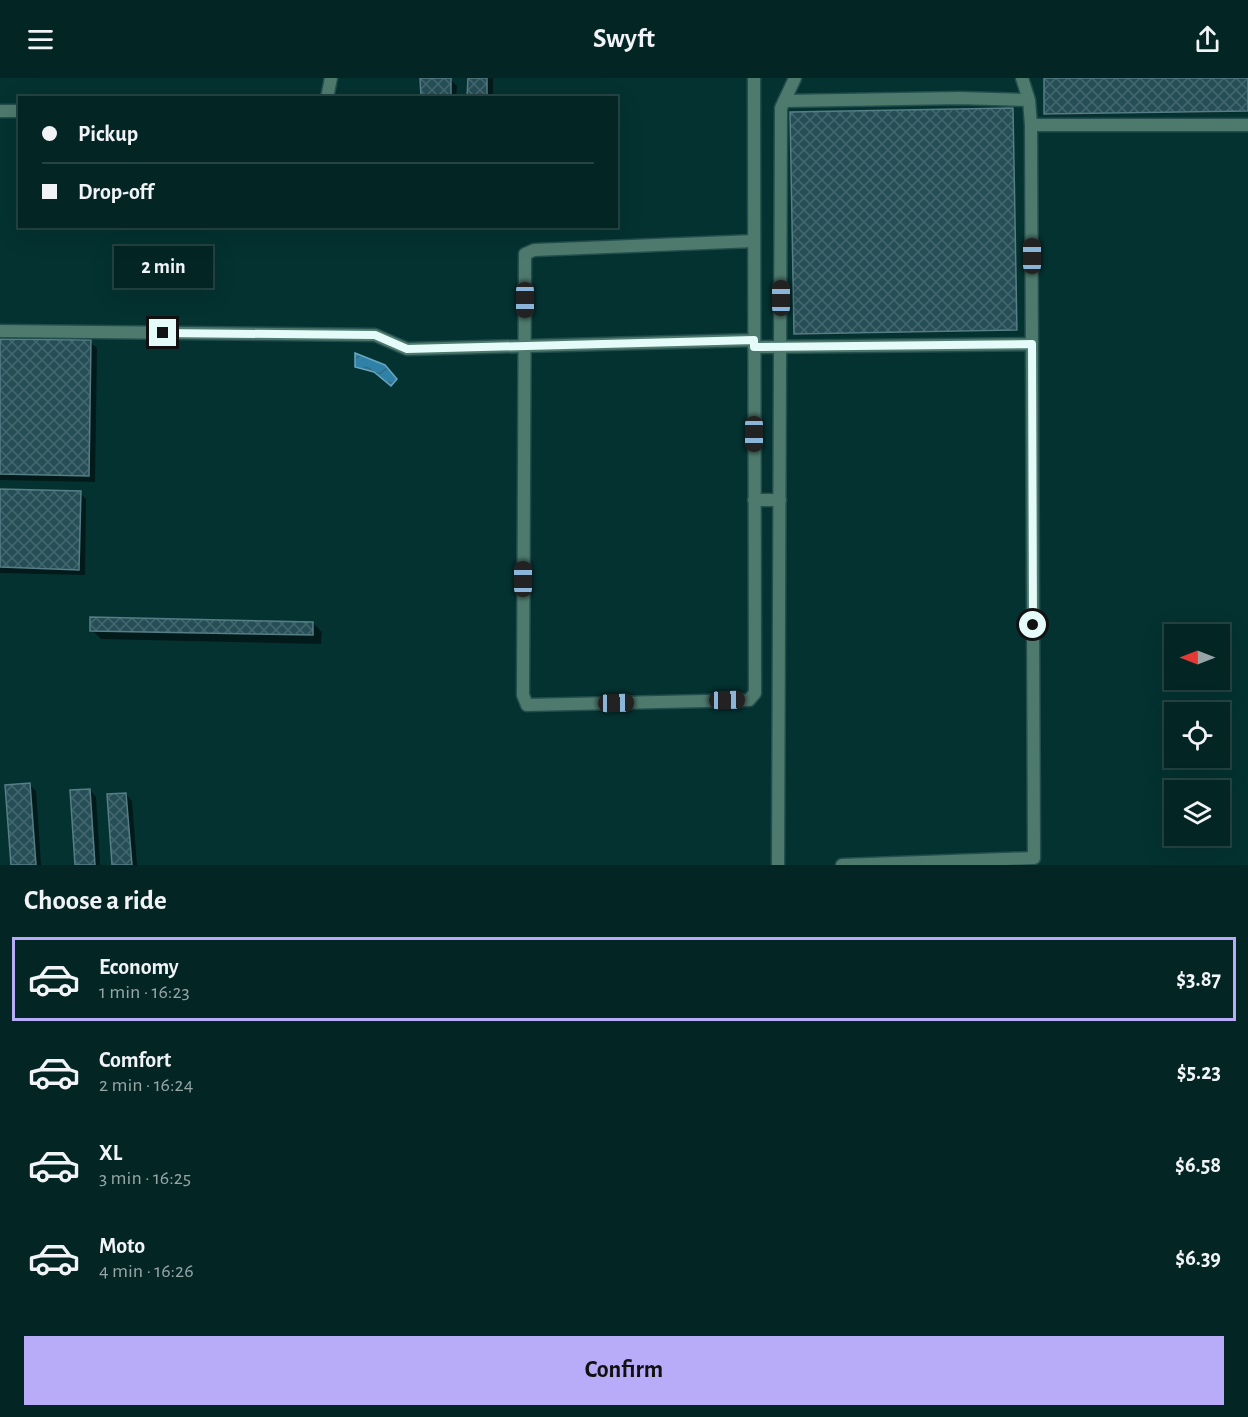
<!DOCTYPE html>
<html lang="en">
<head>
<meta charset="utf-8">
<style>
  :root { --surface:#032625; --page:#113232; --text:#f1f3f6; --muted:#97a5a7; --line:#244342; --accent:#b8abf7 }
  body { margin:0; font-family:"Alegreya Sans",sans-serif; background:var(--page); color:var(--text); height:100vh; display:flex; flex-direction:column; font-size:22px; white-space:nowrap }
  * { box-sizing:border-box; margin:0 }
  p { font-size:20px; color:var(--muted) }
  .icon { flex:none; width:33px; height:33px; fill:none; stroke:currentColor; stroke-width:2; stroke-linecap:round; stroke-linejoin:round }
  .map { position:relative; height:787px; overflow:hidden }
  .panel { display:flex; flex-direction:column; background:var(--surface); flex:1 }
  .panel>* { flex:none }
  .banner { position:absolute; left:18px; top:18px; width:600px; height:132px; border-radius:0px; box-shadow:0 6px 24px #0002,0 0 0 2px var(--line); display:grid; align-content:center; height:132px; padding:0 24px; background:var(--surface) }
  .needle { width:39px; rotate:270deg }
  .tools { position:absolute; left:1164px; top:546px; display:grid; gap:12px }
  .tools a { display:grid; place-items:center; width:66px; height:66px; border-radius:0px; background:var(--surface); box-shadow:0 6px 24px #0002,0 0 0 2px var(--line); font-size:30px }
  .end { position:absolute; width:27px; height:27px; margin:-14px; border:8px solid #e4fbf9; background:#111; box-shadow:0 0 0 3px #111 }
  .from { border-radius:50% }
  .bubble { position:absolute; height:42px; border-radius:0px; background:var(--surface); box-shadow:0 6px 24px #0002,0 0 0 2px var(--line); font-size:20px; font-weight:700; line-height:42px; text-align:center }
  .car { position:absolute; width:18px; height:36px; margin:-18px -9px; border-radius:8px; box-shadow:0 0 4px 2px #0007; background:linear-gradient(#222 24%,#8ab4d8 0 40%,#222 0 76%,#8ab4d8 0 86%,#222 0) }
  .banner b { display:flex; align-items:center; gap:21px; height:57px; font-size:22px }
  .banner b+b { border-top:2px solid var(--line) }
  .banner i { width:15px; height:15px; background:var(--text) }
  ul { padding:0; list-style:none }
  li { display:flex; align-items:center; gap:18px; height:84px; margin:0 12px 9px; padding:0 12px; border:3px solid transparent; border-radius:0px }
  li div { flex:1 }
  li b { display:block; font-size:22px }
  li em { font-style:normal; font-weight:700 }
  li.on { border-color:var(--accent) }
  li>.icon { width:54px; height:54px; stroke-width:1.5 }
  h2 { padding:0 24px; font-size:27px; line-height:72px }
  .primary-button { display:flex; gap:12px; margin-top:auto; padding:12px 24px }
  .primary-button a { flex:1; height:69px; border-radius:0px; background:var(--accent); color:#111; font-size:24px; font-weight:700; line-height:69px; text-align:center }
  header { display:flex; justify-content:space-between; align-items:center; height:78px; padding:0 24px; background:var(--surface); font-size:27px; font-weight:700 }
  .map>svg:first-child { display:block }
  .water { fill:url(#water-waves); stroke:#66a6c0; stroke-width:1.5 }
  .shadow { fill:#0007 }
  .building { fill:url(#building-cross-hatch); stroke:#557e86; stroke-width:1.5 }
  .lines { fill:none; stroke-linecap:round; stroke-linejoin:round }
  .minor-casing { stroke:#234e4d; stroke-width:15 }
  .minor { stroke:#4e7a6d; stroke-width:12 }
  .route { stroke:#e4fbf9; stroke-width:8 }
</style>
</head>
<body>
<header><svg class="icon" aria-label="menu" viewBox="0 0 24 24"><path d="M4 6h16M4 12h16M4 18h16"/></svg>Swyft<svg class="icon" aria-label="share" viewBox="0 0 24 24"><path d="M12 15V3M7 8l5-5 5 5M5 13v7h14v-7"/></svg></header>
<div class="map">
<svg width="1248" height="787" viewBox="0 0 1248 787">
  <defs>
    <pattern id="water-waves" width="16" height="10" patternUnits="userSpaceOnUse" patternTransform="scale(1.5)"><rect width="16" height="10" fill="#3081a7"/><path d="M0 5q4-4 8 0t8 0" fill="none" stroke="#39697e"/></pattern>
    <pattern id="building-cross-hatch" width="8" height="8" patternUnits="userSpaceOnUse" patternTransform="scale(1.5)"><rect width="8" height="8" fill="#264e56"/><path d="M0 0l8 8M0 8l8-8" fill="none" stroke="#45686f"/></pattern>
  </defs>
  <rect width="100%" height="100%" fill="#043231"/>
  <!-- water -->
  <path class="water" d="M355,275L385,287L397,301L391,308L374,294L355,289Z"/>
  <!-- shadow -->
  <path class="shadow" d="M469,0H493V20H469Z
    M1045,0H1248V34L1047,37Z
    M450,1L457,8L456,20L422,18Z
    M1013,31L1018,253L798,257L796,256Z
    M0,263L90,264L97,270L95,404L0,402Z
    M0,412L80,415L86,421L85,497L0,495Z
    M313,545L322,554L321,566L101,561L92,552Z
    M29,706L36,713L41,787H12Z
    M90,712L96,719L100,787H76Z
    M126,716L132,723L137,787H114Z"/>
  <!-- building -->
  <path class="building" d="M420,0H451V19H421Z
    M468,0H487V20H467Z
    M1044,0H1248V33L1044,36Z
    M1013,30L1017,252L794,256L790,34Z
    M0,261L91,262L89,398L0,396Z
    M0,411L81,413L79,492L0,489Z
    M90,539L313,544V557L90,553Z
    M30,705L36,787H11L5,707Z
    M90,711L95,787H75L70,712Z
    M126,715L132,787H112L107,716Z"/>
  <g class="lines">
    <defs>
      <path id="minor" d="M754,0V31L755,615L749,622L527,627L523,617L525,176L534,172L754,163
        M1022,0L1029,22L1031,47H1248
        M327,20L331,0
        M784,23L959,20L1029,22
        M0,33H20
        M0,253L375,257L407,271L754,262
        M754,269L1032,266
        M754,422H780
        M778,787L781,30L795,0
        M842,787L1034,780L1031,47"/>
    </defs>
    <!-- minor casing -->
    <use href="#minor" class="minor-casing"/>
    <!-- minor -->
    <use href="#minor" class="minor"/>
  </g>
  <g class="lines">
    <!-- route -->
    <path class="route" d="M163,255L375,257L407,271L754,262V269L1032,266L1033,547"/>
  </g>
</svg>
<div class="tools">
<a><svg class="needle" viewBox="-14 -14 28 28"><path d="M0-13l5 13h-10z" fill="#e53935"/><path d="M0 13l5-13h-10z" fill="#97a5a7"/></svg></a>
<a><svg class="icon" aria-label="locate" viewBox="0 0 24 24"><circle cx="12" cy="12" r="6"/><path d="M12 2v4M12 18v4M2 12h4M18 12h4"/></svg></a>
<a><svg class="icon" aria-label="layers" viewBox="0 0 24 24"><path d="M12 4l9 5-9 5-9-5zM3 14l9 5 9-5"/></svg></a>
</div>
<i class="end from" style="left:1033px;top:547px"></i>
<i class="end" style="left:163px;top:255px"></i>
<div class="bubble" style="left:114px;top:168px;width:99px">2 min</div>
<i class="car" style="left:1032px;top:178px;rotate:0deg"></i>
<i class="car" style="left:781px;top:220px;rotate:0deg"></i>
<i class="car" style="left:525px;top:222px;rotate:180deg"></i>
<i class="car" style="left:754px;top:356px;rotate:180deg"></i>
<i class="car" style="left:523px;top:501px;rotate:0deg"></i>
<i class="car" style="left:727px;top:622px;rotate:89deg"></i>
<i class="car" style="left:616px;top:625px;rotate:89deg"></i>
<div class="banner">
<b><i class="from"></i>Pickup</b>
<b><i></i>Drop-off</b>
</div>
</div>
<section class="panel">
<h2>Choose a ride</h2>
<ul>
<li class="on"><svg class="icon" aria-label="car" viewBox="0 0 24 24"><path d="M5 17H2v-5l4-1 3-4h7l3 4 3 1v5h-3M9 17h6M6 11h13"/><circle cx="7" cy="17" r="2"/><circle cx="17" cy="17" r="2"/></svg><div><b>Economy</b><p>1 min · 16:23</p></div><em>$3.87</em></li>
<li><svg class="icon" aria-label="car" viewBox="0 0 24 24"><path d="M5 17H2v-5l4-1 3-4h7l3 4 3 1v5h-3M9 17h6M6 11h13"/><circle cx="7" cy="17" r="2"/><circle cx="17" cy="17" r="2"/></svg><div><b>Comfort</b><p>2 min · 16:24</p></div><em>$5.23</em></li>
<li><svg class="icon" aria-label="car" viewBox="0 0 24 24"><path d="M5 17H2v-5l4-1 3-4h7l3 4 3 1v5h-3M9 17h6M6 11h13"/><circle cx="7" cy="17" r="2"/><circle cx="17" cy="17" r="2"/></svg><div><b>XL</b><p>3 min · 16:25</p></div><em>$6.58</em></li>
<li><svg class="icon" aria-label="car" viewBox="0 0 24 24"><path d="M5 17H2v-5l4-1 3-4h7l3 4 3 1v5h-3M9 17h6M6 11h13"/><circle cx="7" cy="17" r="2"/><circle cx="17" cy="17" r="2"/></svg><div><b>Moto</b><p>4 min · 16:26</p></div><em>$6.39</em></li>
</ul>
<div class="primary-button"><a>Confirm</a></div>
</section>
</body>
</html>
